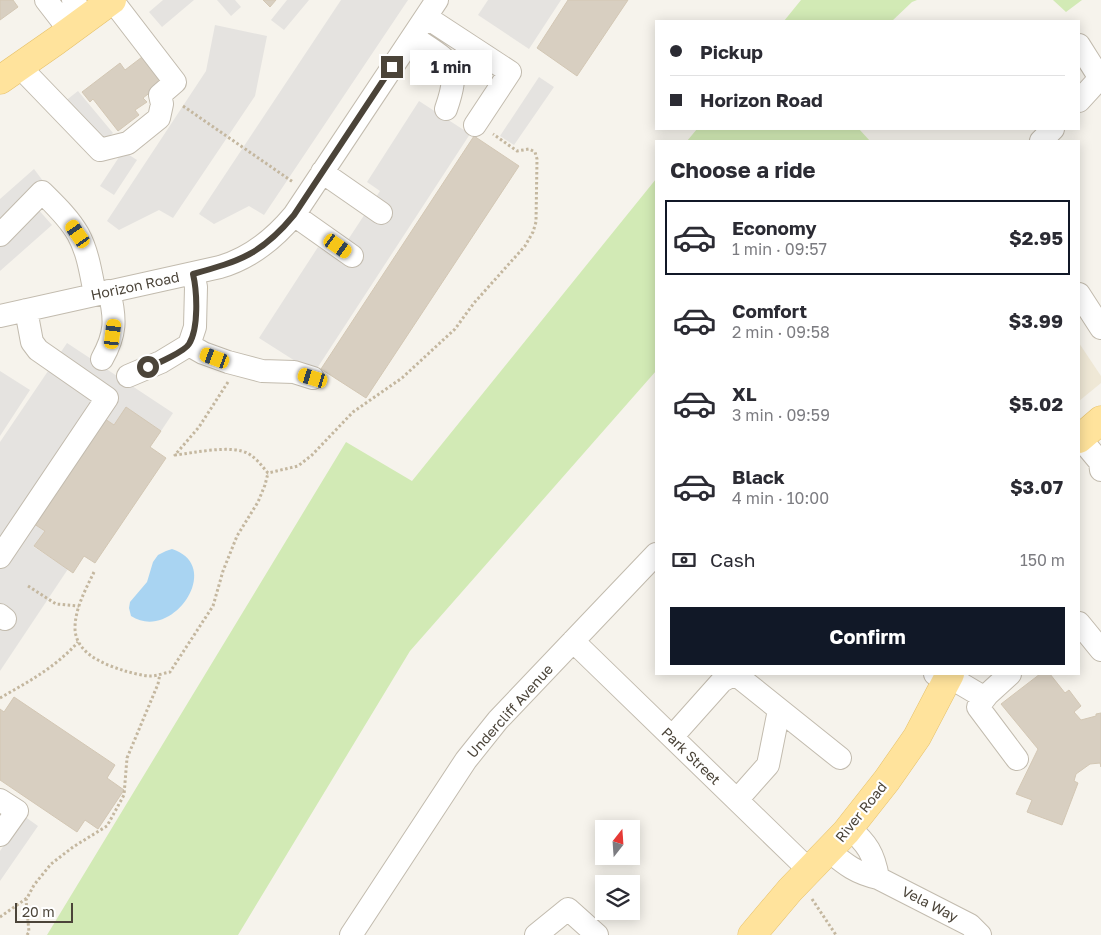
<!DOCTYPE html>
<html lang="en">
<head>
<meta charset="utf-8">
<style>
  :root { --surface:#fff; --page:#f2f2f3; --text:#2b2b33; --muted:#7c7c81; --line:#e1e1e2; --accent:#111827 }
  body { margin:0; font-family:"Golos Text",sans-serif; background:var(--page); color:var(--text); height:100vh; display:flex; flex-direction:column; font-size:19px; white-space:nowrap }
  * { box-sizing:border-box; margin:0 }
  p { font-size:16px; color:var(--muted) }
  .icon { flex:none; width:28px; height:28px; fill:none; stroke:currentColor; stroke-width:2; stroke-linecap:round; stroke-linejoin:round }
  .map { position:relative; flex:1; overflow:hidden }
  .drawer { position:absolute; left:655px; top:140px; width:425px; height:535px; display:flex; flex-direction:column; background:var(--surface); border-radius:0px; box-shadow:0 2px 12px #0003 }
  .drawer>* { flex:none }
  .top-card { position:absolute; left:655px; top:20px; width:425px; height:110px; border-radius:0px; box-shadow:0 2px 12px #0003; display:grid; align-content:center; height:110px; padding:0 15px; background:var(--surface) }
  .needle { width:32px; rotate:17deg }
  .fabs { position:absolute; left:595px; top:820px; display:grid; gap:10px }
  .fabs a { display:grid; place-items:center; width:45px; height:45px; border-radius:0px; background:var(--surface); box-shadow:0 2px 12px #0003; font-size:25px }
  .scale { position:absolute; left:15px; bottom:12px; width:58px; box-sizing:border-box; padding-left:5px; border:2px solid #4b4439; border-top:0; font-size:14px; line-height:18px; white-space:nowrap; color:#4b4439; -webkit-text-stroke:4px #fff; paint-order:stroke }
  .end { position:absolute; width:22px; height:22px; margin:-11px; border:6px solid #4b4439; background:#fff; box-shadow:0 0 0 2px #fff }
  .from { border-radius:50% }
  .bubble { position:absolute; height:35px; border-radius:0px; background:var(--surface); box-shadow:0 2px 12px #0003; font-size:16px; font-weight:700; line-height:35px; text-align:center }
  .car { position:absolute; width:15px; height:30px; margin:-15px -8px; border-radius:6px; box-shadow:0 0 4px 1px #0007; background:linear-gradient(#f5c518 24%,#345 0 40%,#f5c518 0 76%,#345 0 86%,#f5c518 0) }
  .top-card b { display:flex; align-items:center; gap:18px; height:48px; font-size:19px }
  .top-card b+b { border-top:1px solid var(--line) }
  .top-card i { width:12px; height:12px; background:var(--text) }
  ul { padding:0; list-style:none }
  li { display:flex; align-items:center; gap:15px; height:75px; margin:0 10px 8px; padding:0 5px; border:2px solid transparent; border-radius:0px }
  li div { flex:1 }
  li b { display:block; font-size:19px }
  li em { font-style:normal; font-weight:700 }
  li.selected { border-color:var(--accent) }
  li>.icon { width:45px; height:45px; stroke-width:1.5 }
  h2 { padding:0 15px; font-size:22px; line-height:60px }
  .pay { display:flex; align-items:center; gap:12px; height:55px; padding:0 15px; font-size:19px }
  .pay p { margin-inline-start:auto }
  .action { display:flex; gap:10px; margin-top:auto; padding:10px 15px }
  .action a { flex:1; height:58px; border-radius:0px; background:var(--accent); color:#fff; font-size:20px; font-weight:700; line-height:58px; text-align:center }
  .map>svg:first-child { display:block }
  .education { fill:#efe8d6 }
  .green { fill:#d2eab5 }
  .parking { fill:#e5e3e0 }
  .water { fill:#a9d4f2 }
  .building { fill:#d8cfc1; stroke:#d3c7b4 }
  .lines { fill:none; stroke-linecap:round; stroke-linejoin:round }
  .minor-casing { stroke:#c2bbae; stroke-width:24 }
  .major-casing { stroke:#e6c16a; stroke-width:29 }
  .path { stroke:#c4b79f; stroke-width:3; stroke-dasharray:2.5 2.5; stroke-linecap:butt }
  .minor { stroke:#fff; stroke-width:22 }
  .major { stroke:#ffe39c; stroke-width:28 }
  .route { stroke:#4b4439; stroke-width:6 }
  .labels { text-anchor:middle; stroke-width:4.5; stroke-linejoin:round; paint-order:stroke }
  .street-label { font-size:14px; fill:#4b4439; stroke:#fff }
</style>
</head>
<body>
<div class="map">
<svg width="1101" height="935" viewBox="0 0 1101 935">
  <rect width="100%" height="100%" fill="#f6f3ec"/>
  <!-- education -->
  <path class="education" d="M1079,343L1101,376V383L1079,401Z"/>
  <!-- green -->
  <path class="green" d="M801,0H917L912,2L892,21H784Z
    M1053,0H1082L1066,12Z
    M697,129H859L870,141H687Z
    M656,179V371L410,651L238,935H47L346,442L412,481Z"/>
  <!-- parking -->
  <path class="parking" d="M163,0H194L162,27L149,12Z
    M217,0H235L241,7L231,16Z
    M287,0H309L284,30L271,20Z
    M341,0H408L264,215L249,206L214,224L199,214Z
    M488,0H561L529,49L478,15Z
    M215,25L267,36L255,96L173,218L159,210L119,230L107,221L206,71Z
    M539,77L554,87L514,145L500,136Z
    M78,91L113,133L99,144L64,102Z
    M419,101L470,134L314,373L259,338L318,247L336,258L380,191L367,182Z
    M123,151L137,160L114,195L100,186Z
    M34,169L46,185L29,199L52,225L0,271V199Z
    M67,343L173,413L161,431L126,408L114,425L99,415L29,520L45,531L34,547L68,569L0,671V442Z
    M0,371L30,390L0,436Z
    M24,816L38,826L0,881V851Z"/>
  <!-- water -->
  <path class="water" d="M172,549C225,566 172,643 131,616L129,608L130,602L147,582L153,562L158,555L166,551Z"/>
  <!-- building -->
  <path class="building" d="M0,0H13L18,7L0,20Z
    M263,0H276L270,7Z
    M568,0H628L577,76L537,48Z
    M146,54L166,80L143,98L147,102L135,110L139,115L118,131L93,99L90,102L82,92L120,63L125,70Z
    M474,136L519,166L366,398L321,369Z
    M126,407L161,431L150,447L166,458L95,563L84,556L73,573L34,546L45,531L28,520L99,415L114,425Z
    M1040,674H1050L1065,693L1069,690L1081,706L1074,712L1081,720L1096,716V714L1101,713V767L1100,763L1090,764L1076,774L1074,781L1078,783L1062,825L1027,812L1032,800L1016,794L1038,749L1001,704Z
    M14,697L115,765L107,778L124,790L98,829L85,820L77,832L0,780V709L4,712Z"/>
  <g class="lines">
    <defs>
      <path id="minor" d="M46,0L70,31
        M73,0L86,20
        M426,17L510,72L475,125
        M413,37C450,62 462,63 446,109
        M1079,45L1101,80
        M20,67L100,150L128,143L159,118L162,104L160,95L175,82L112,0
        M1079,101L1100,78
        M1041,141L1053,129
        M322,172L381,213
        M294,215L352,256
        M0,235L42,192C55,205 69,218 78,234C88,252 91,274 95,294
        M1079,294L1101,328
        M0,316L220,267C251,258 274,239 294,215L437,0
        M189,345L203,353L228,362L262,371L294,372L313,378
        M102,359C116,334 116,319 109,291
        M128,376L161,362L189,345L195,327L196,287L193,273
        M1080,438L1100,462L1101,470
        M0,557L107,398L38,350L32,342L26,310
        M0,615L5,619
        M1079,623L1101,650
        M573,641L810,871
        M935,674L958,682L985,698
        M1010,674L988,694L978,707L1017,759
        M672,737L722,681L735,674L840,758
        M0,800L17,811L0,835
        M737,800L768,765L779,710
        M849,828C867,843 874,854 878,878
        M829,851C846,865 856,873 878,878L970,925L980,935
        M351,935L466,760L498,720L656,554
        M536,935L568,909L597,935"/>
      <path id="major" d="M0,80L56,41L112,0
        M1079,439L1101,420
        M752,935L790,890L846,832L887,780L917,737L950,674"/>
    </defs>
    <!-- minor casing -->
    <use href="#minor" class="minor-casing"/>
    <!-- major casing -->
    <use href="#major" class="major-casing"/>
    <!-- path -->
    <path class="path" d="M183,106L293,182
      M228,382L199,427L175,455C194,453 232,444 249,454C257,459 262,466 268,473L298,466L312,455L353,412L402,378L455,329L474,303L525,246L533,232L536,222L537,159L535,152L529,149L517,151L493,134
      M94,572C86,589 76,606 75,626C74,653 103,664 125,671C133,673 143,676 151,676C157,676 164,673 170,672L213,606L223,571L237,536L258,502L265,485L268,473
      M28,586L56,604L79,606
      M0,698C28,682 56,667 78,642
      M812,899L836,935
      M0,917L27,898
      M27,935L29,932L26,900L34,885L51,864L73,847L107,826L124,795L127,758L158,684L160,674"/>
    <!-- minor -->
    <use href="#minor" class="minor"/>
    <!-- major -->
    <use href="#major" class="major"/>
  </g>
  <g class="lines">
    <!-- route -->
    <path class="route" d="M148,367C157,364 185,351 189,344C199,328 197,291 193,274C240,261 262,254 294,215L392,67"/>
  </g>
  <g class="labels">
    <!-- street labels -->
    <g class="street-label">
      <text transform="translate(135 286) rotate(-12)" y="5">Horizon Road</text>
      <text transform="translate(510 711) rotate(-48)" y="5">Undercliff Avenue</text>
      <text transform="translate(691 756) rotate(44)" y="5">Park Street</text>
      <text transform="translate(861 812) rotate(-51)" y="5">River Road</text>
      <text transform="translate(930 904) rotate(27)" y="5">Vela Way</text>
    </g>
  </g>
</svg>
<div class="fabs">
<a><svg class="needle" viewBox="-14 -14 28 28"><path d="M0-13l5 13h-10z" fill="#e53935"/><path d="M0 13l5-13h-10z" fill="#7c7c81"/></svg></a>
<a><svg class="icon" aria-label="layers" viewBox="0 0 24 24"><path d="M12 4l9 5-9 5-9-5zM3 14l9 5 9-5"/></svg></a>
</div>
<div class="scale">20 m</div>
<i class="end from" style="left:148px;top:367px"></i>
<i class="end" style="left:392px;top:67px"></i>
<div class="bubble" style="left:410px;top:50px;width:82px">1 min</div>
<i class="car" style="left:78px;top:234px;rotate:325deg"></i>
<i class="car" style="left:338px;top:246px;rotate:125deg"></i>
<i class="car" style="left:113px;top:334px;rotate:7deg"></i>
<i class="car" style="left:215px;top:358px;rotate:290deg"></i>
<i class="car" style="left:313px;top:378px;rotate:287deg"></i>
<div class="top-card">
<b><i class="from"></i>Pickup</b>
<b><i></i>Horizon Road</b>
</div>
<section class="drawer">
<h2>Choose a ride</h2>
<ul>
<li class="selected"><svg class="icon" aria-label="car" viewBox="0 0 24 24"><path d="M5 17H2v-5l4-1 3-4h7l3 4 3 1v5h-3M9 17h6M6 11h13"/><circle cx="7" cy="17" r="2"/><circle cx="17" cy="17" r="2"/></svg><div><b>Economy</b><p>1 min · 09:57</p></div><em>$2.95</em></li>
<li><svg class="icon" aria-label="car" viewBox="0 0 24 24"><path d="M5 17H2v-5l4-1 3-4h7l3 4 3 1v5h-3M9 17h6M6 11h13"/><circle cx="7" cy="17" r="2"/><circle cx="17" cy="17" r="2"/></svg><div><b>Comfort</b><p>2 min · 09:58</p></div><em>$3.99</em></li>
<li><svg class="icon" aria-label="car" viewBox="0 0 24 24"><path d="M5 17H2v-5l4-1 3-4h7l3 4 3 1v5h-3M9 17h6M6 11h13"/><circle cx="7" cy="17" r="2"/><circle cx="17" cy="17" r="2"/></svg><div><b>XL</b><p>3 min · 09:59</p></div><em>$5.02</em></li>
<li><svg class="icon" aria-label="car" viewBox="0 0 24 24"><path d="M5 17H2v-5l4-1 3-4h7l3 4 3 1v5h-3M9 17h6M6 11h13"/><circle cx="7" cy="17" r="2"/><circle cx="17" cy="17" r="2"/></svg><div><b>Black</b><p>4 min · 10:00</p></div><em>$3.07</em></li>
</ul>
<div class="pay"><svg class="icon" aria-label="cash" viewBox="0 0 24 24"><path d="M3 7h18v10H3z"/><circle cx="12" cy="12" r="2"/></svg>Cash<p>150 m</p></div>
<div class="action"><a>Confirm</a></div>
</section>
</div>
</body>
</html>
